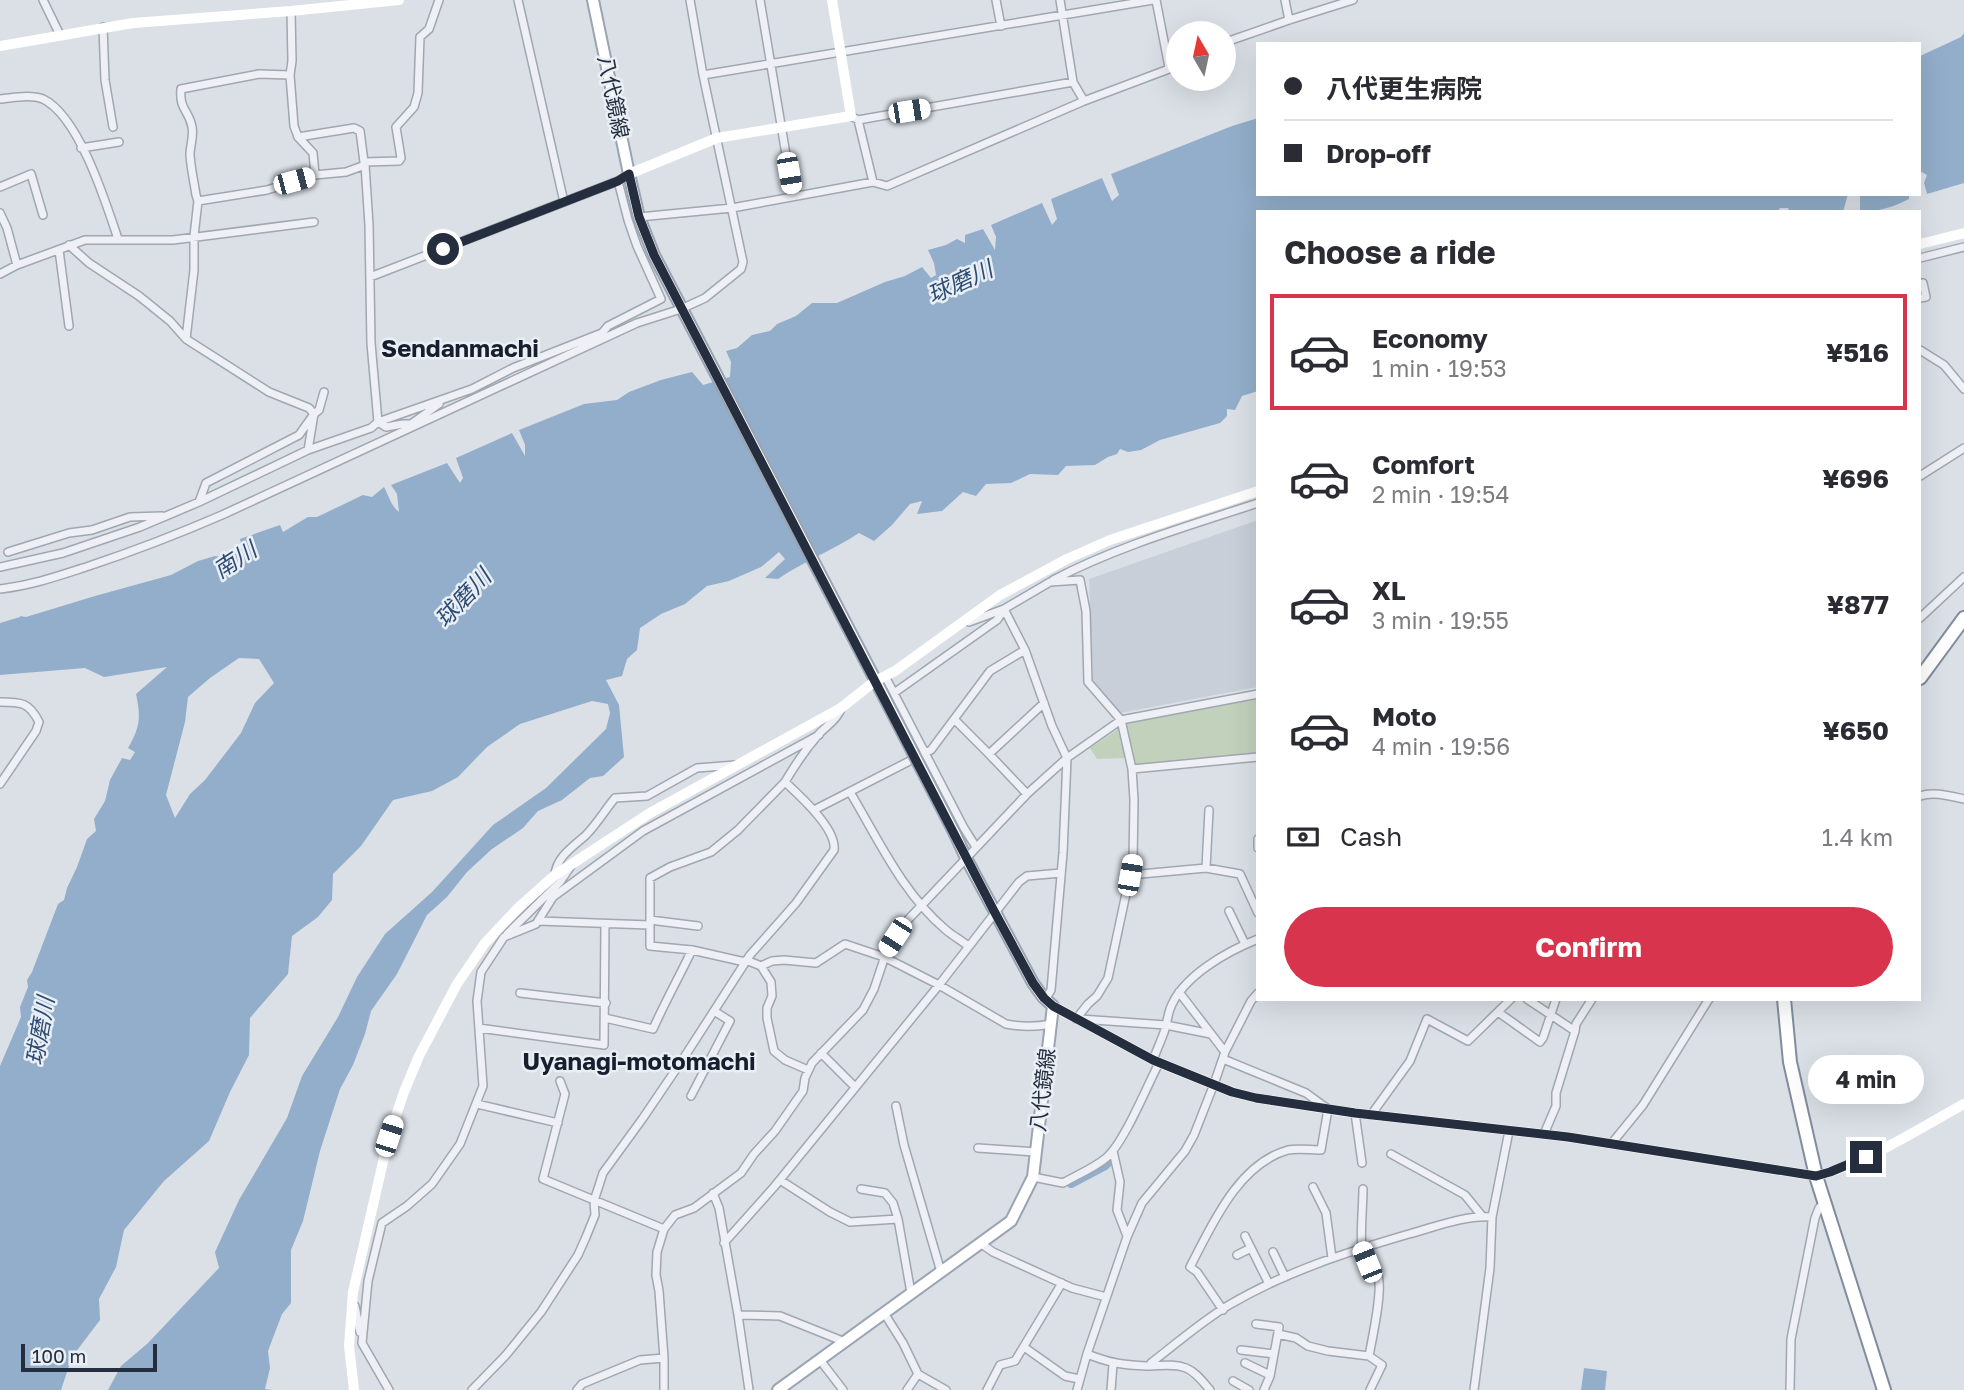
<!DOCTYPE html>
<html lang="en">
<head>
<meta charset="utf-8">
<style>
  :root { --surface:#fff; --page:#f7f7f7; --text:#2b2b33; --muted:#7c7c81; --line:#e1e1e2; --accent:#d8344d }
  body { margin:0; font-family:"Golos Text","Noto Sans JP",sans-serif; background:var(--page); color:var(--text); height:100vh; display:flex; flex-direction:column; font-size:26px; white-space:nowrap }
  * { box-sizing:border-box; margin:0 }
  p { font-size:23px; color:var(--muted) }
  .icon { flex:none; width:38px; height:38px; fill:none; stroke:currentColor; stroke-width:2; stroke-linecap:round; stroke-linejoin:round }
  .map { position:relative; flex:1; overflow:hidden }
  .panel { position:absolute; left:1256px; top:210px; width:665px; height:791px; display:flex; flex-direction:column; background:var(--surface); border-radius:0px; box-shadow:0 7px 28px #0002 }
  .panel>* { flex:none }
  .top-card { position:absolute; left:1256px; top:42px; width:665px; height:154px; border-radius:0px; box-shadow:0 7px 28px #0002; display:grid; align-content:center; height:154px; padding:0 28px; background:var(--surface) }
  .needle { width:46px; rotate:351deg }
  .controls { position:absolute; left:1166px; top:21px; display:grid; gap:14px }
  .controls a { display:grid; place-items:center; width:70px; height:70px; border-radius:50%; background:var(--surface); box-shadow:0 7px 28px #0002; font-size:35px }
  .scale { position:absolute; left:21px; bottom:18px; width:136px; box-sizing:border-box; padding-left:7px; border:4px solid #242e3e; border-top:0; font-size:19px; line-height:24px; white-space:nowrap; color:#242e3e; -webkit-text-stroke:5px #eaeff5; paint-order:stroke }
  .end { position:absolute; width:32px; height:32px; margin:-16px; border:9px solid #242e3e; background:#fff; box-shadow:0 0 0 4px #fff }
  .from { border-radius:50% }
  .bubble { position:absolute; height:49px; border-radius:24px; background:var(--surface); box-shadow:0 7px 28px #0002; font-size:23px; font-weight:700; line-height:49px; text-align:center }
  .car { position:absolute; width:21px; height:42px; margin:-21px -10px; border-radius:9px; box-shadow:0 0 5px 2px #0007; background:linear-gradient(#fff 24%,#345 0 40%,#fff 0 76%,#345 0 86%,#fff 0) }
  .top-card b { display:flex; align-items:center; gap:24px; height:66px; font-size:26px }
  .top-card b+b { border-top:2px solid var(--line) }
  .top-card i { width:18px; height:18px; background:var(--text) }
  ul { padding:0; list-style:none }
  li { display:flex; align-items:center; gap:21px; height:116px; margin:0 14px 10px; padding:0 14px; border:4px solid transparent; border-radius:0px }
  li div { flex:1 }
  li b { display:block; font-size:26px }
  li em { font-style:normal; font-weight:700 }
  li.current { border-color:var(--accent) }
  li>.icon { width:63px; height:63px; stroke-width:1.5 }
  h2 { padding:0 28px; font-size:32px; line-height:84px }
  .pay { display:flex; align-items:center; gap:18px; height:77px; padding:0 28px; font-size:26px }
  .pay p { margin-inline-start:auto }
  .button { display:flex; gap:14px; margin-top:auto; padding:14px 28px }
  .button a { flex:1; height:80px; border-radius:42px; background:var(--accent); color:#fff; font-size:28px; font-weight:700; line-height:80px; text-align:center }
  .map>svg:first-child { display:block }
  .built { fill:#c9cfd9 }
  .green { fill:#c1d1bb }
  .water { fill:#93aeca; fill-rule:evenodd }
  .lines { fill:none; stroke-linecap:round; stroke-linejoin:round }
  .canal { stroke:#93aeca; stroke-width:10 }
  .street-casing { stroke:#a0a7b1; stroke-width:10 }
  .primary-casing { stroke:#9aa4b3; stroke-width:14 }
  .highway-casing { stroke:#818d9e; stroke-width:16 }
  .street { stroke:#eef0f5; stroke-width:7 }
  .secondary { stroke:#fff; stroke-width:10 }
  .primary { stroke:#fff; stroke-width:10 }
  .highway { stroke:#fff; stroke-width:12 }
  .primary-bridge-casing { stroke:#9aa4b3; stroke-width:14; stroke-linecap:butt }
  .primary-bridge { stroke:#fff; stroke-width:10 }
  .route { stroke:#242e3e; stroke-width:9 }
  .labels { text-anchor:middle; stroke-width:5; stroke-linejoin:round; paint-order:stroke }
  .street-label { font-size:21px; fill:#242e3e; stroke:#eaeff5 }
  .water-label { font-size:23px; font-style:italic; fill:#2c4c74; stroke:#eaeff5 }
  .quarter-label { font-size:24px; font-weight:bold; fill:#171f2e; stroke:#eaeff5 }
</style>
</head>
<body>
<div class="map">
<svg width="1964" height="1390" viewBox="0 0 1964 1390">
  <rect width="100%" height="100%" fill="#dbe0e7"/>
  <!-- built -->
  <path class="built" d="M1258,520V687L1120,713L1093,681L1089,579Z"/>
  <!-- green -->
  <path class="green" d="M1258,698V755L1135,767L1126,758L1097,759L1090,748L1126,724L1205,707Z"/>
  <!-- water -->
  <path class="water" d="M1964,33V183L1927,194L1924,183L1927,175L1920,171V56L1961,37Z
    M1258,118V194H1848L1843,212H1790L1788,208H1780L1777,212H1258V391L1242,396L1235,410L1227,409V416L1220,423L1160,440L1141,450L1128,452L1120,449L1117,454L1108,457L1095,465L1066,466L1058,475L1030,474L1011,483L986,484L976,496L963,492L942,511L917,514L922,501L910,504L892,525L874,541L859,533C833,550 803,562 778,579L765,578L785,559L779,552L761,567L729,581L707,586L685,604L661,614L640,628L637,650L627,659L622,676L606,680L619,705L624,757L603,776L590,778L562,800L538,811L523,828L492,849L467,872L447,897L427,915L397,974L371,1011L365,1034L353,1065L340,1089L320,1151L303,1221L291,1250V1303L282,1314L268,1351L270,1368L265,1389L272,1390H108L121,1366L148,1343L219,1268L215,1252L239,1200L287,1118L302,1076L338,1017L357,977L385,934L432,892L493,825L546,788L606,729L610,713L608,704L592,701L520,724L487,747L458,777L432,791L393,800L361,846L333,874L332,900L318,917L292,936L288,974L250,1018L249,1055L230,1092L209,1141L164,1181L124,1230L116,1267L99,1299L100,1320L72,1357L61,1390H0V1066L21,1017L20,1007L28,987L27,980L32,972L58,904L64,900L67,888L77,867L87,839L96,831L94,819L105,801L110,780L122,758L130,760L135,752L128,748C140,727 141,718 136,694L167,667L104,677L85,668L0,675V623L20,617V616L26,617L95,596L171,575L198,561L215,556L230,558L242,548L240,539L280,525L283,532L308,517H317L363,495L372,497L384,487C389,496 391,506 399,512L397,494L391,485L447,463L460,483L463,478L456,458L512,433L525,456V445L519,430L584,404L617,400L629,392L661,380L692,372L703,385L730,377L731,362L726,351L737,348L752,335L770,331L777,324L796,316L812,303H837L885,282L905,276L922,267L931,278L936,275L934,263L928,250L946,245L957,239L965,243V235L983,229L995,250L996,237L991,225L1042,203L1052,225L1057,219L1051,199L1102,178L1112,201L1119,195L1111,174L1232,126ZM239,658L259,659L274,683L255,703L241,733L205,780L190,794L175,818L166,795L185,722L188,697L210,678Z
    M1860,194H1909V199C1894,207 1876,212 1860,212Z
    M1584,1368L1607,1371L1605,1390H1581Z"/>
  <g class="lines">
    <!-- canal -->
    <path class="canal" d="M1071,1183L1105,1165L1114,1156"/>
    <defs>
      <path id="street" d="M43,0L60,35
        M518,0L564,202
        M760,0L793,196
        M996,0L1001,26
        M1156,0L1168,62
        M1285,0L1289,20
        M291,11L292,61L290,75L294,126L298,137L313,153L315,175
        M103,27L105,80L113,127
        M1223,43L1289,20L1353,0
        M703,75L1153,0
        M1073,82L1084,101
        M0,99C13,98 30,94 43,99C79,116 106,203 118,239
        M851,116L858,120L1073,82L1060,0
        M858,120L873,182
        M298,137L354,128L360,131L364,162
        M81,148L119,142
        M0,187L31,174L43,215
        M198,201L267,190L315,175L346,172L365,165L364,162L399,161L401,158L396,127L414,107L418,93L420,37L429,29L439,0
        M0,213L7,228L17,265
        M639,217L732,208L873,182L887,186L1084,101L1169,69L1168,62L1178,59
        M69,245L89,263L139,296L170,321L186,339L194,270V236L198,201L196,195C194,182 191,169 190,155C190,146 194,136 192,127C189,110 179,110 181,89L259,74L290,75
        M59,250L69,326
        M1920,258L1964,247
        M0,274L17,265L85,240H173L314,222
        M370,277L618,181L629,174
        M1920,298L1926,297L1923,283
        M186,339L269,392L309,408L314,414L299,435L206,483L199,502
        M1920,350L1944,365L1964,389
        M378,422L472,389L513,368L602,333L608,326L661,299L637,246L628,220L618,181
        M378,422L386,427L403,424H414
        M411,424L439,404
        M308,450L314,414L319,410L324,392
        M1920,476L1964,448
        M8,552L69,533L92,530L130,517L162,516
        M0,567L63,553L140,527L199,502L308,450L371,428L378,422L371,343L369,225L365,165
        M1053,580C1118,546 1188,526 1258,503
        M0,589C33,585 58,576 89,566C134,551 178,534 222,515L637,323L681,309L705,298L741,269L743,262L703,75L690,0
        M1920,618L1964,577
        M969,622L1004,609L1025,650L1052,726L1067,758L1063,853L1051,990L1048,995L1043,997
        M885,676L964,828L976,847
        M894,693L997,620L1004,609L1050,582L1080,580L1086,611L1088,682L1121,720L1132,769L1134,800L1133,861L1108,978L1097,996L1088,1004L1076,1019
        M0,702C21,702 29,702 39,722L36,731L0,784
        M955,720L989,754L1027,794
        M989,754L1044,703
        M1132,769L1258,757
        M850,792C878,839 903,894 946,930C953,936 961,940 968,946
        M1920,796C1933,791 1950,796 1964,799
        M814,810L931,750L990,671L1025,650
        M1258,848V839
        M1206,868L1209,810
        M555,875C556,857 574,846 586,835C597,824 605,810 615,798L647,796L697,768L735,765
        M1130,875L1206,868L1240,874L1258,913
        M1229,911L1245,944
        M650,920L698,926
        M539,921L650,925
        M507,934L560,882L571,866
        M746,960L761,966L771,982L772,996L767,1008V1018L774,1051L785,1060L808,1070
        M745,962L692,950L650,946V878L670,867L711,852L738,830L785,782
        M761,966L772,961L784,960L816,963L845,944L884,957L939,985L1006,1024C1021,1027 1036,1027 1051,1024
        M520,993L606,1003
        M1527,999L1575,1031L1556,1093V1106L1544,1134
        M1498,1012L1540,1042L1543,1038L1556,999
        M605,1018L653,1029C665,1002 679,977 692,950
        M1080,1019L1166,1025L1211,1034
        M479,1028L604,1045L605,924
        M1575,1031L1576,1024L1592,999
        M1225,1052L1251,1001L1258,993
        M821,1053L855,1087
        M1153,1060C1156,1052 1160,1043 1163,1035C1167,1026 1167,1017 1170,1009C1182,976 1228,951 1258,939
        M560,1081L565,1094L543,1179L664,1229
        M691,1096L730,1021L714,1011
        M477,1104L558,1123
        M896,1106L904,1145L941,1272
        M1355,1113L1362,1163
        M1371,1115L1410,1061L1427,1019L1468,1041L1511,999
        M1612,1143L1643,1105L1709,999
        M978,1148L1036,1152
        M1113,1151L1120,1182L1117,1210L1127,1236
        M1391,1154L1465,1195L1482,1216
        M1033,1177L1063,1183C1077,1175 1094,1168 1106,1158C1124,1143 1147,1086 1159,1063
        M780,1180L830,1212L850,1222L898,1219L911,1293
        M1313,1187L1326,1213L1332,1258
        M861,1189L885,1193L893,1203L898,1219
        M1363,1189C1363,1205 1360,1234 1362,1249C1364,1261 1376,1266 1378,1276C1383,1291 1372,1339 1369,1356
        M713,1193L719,1208L738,1315L749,1390
        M1245,1236L1269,1284
        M724,1243L774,1187L939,985L1019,882L1027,876L1061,873
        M980,1243L993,1252L1072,1288L1106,1297
        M1273,1252L1285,1277
        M1237,1255L1251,1248
        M355,1306L360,1332
        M1223,1310L1197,1272L1190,1267C1212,1225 1238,1164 1288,1150C1298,1148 1311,1150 1321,1150L1328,1109L1306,1093L1223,1059
        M884,1313L903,1343L918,1374L946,1390
        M738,1315L780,1316L845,1342
        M1256,1324L1279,1327L1270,1376L1264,1390
        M1278,1334L1296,1338L1308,1346L1328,1351L1369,1356L1382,1365L1370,1390
        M1024,1347L1065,1376L1079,1379
        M1241,1350L1274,1354
        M1087,1354C1110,1363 1122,1365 1147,1366C1160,1366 1174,1363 1186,1368C1196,1372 1203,1382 1210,1390
        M820,1360L843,1390
        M1245,1363L1270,1375
        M1150,1366L1151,1363C1177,1343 1202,1321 1229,1305C1285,1272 1347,1252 1409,1234C1435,1227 1464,1215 1492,1217
        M1233,1381L1249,1390
        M389,1390L362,1343L368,1281L382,1223L407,1206L432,1184L460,1144L483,1086L477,1001L481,972L504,937L536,924L553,897L643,831L819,735
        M472,1390L506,1355L541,1312L578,1255L586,1237L595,1215L594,1201L603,1173L643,1118L683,1059L750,955L796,903L834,850C837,829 800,796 785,782C795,765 805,750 818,735C826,726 837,720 841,709
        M577,1390L582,1384L640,1360L664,1358
        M664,1390V1358L659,1291L656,1275L657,1252L664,1229L675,1215L694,1208L741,1173L754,1154L775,1131L803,1091L805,1078L812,1063L863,1010L874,989L887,950L903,925L1027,794L1067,758L1121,720L1258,694
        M907,1390L918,1374
        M987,1390L1000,1365L1015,1361L1062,1283
        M1077,1390L1087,1354L1127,1237L1142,1203L1185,1151L1194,1135L1214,1084L1225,1052L1179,992
        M1111,1390L1113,1364
        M1474,1390L1490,1268L1492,1217L1509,1131
        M1790,1390L1791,1339L1815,1218L1819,1208L1824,1203"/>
      <path id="primary" d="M593,0L629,174L639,217L654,255L881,691
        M778,1390L1011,1221L1033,1177L1053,1006L1043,997L1033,983L966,858L955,834"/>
      <path id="highway" d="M1920,678L1964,618
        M1784,999L1790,1062L1816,1176L1884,1390"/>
    </defs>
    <!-- street casing -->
    <use href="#street" class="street-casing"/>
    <!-- primary casing -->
    <use href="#primary" class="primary-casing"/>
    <!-- highway casing -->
    <use href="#highway" class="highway-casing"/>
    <!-- street -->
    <use href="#street" class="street"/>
    <!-- secondary -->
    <path class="secondary" d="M0,46L133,23L291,11L399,0
      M629,174L717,138L851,116L832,0
      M1920,244L1964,233
      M1053,1006L1153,1060L1232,1092L1256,1098L1347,1112L1568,1137L1816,1176C1863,1165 1920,1128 1964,1104
      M354,1390L349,1346L353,1292L389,1136L404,1092L419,1056L457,984L485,943L518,908L555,875L650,813L841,708L875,681L895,671L1000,595L1067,559L1110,540L1258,491"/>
    <!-- primary -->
    <use href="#primary" class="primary"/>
    <!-- highway -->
    <use href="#highway" class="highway"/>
    <defs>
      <path id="primary-bridge" d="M881,691L955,834"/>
    </defs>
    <!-- primary-bridge casing -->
    <use href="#primary-bridge" class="primary-bridge-casing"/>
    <!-- primary-bridge -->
    <use href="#primary-bridge" class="primary-bridge"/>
  </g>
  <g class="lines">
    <!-- route -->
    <path class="route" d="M443,249L618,181L629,174L639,217L654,255L994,911L1033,983L1044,998L1053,1006L1153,1060L1232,1092L1256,1098L1355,1113L1568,1137L1816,1176L1830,1172L1866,1157"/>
  </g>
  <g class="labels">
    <!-- street labels -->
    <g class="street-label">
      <text transform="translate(613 97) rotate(79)" y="7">八代鏡線</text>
      <text transform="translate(1043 1090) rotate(-83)" y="7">八代鏡線</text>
    </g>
    <!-- water labels -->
    <g class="water-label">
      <text transform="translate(960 282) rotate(-25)" y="8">球磨川</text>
      <text transform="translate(235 560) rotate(-33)" y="8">南川</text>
      <text transform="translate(463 598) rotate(-47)" y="8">球磨川</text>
      <text transform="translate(40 1031) rotate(-80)" y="8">球磨川</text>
    </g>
    <!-- quarter labels -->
    <g class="quarter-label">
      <text x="460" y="357">Sendanmachi</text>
      <text x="639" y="1070">Uyanagi-motomachi</text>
    </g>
  </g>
</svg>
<div class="controls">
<a><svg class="needle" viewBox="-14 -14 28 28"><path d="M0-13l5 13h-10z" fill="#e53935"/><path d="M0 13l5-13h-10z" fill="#7c7c81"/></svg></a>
</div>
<div class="scale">100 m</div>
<i class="end from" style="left:443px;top:249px"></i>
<i class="end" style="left:1866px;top:1157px"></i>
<div class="bubble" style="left:1808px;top:1055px;width:116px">4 min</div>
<i class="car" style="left:909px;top:111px;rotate:81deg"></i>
<i class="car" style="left:789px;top:173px;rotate:170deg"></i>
<i class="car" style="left:294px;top:181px;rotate:75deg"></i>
<i class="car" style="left:1130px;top:875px;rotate:10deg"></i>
<i class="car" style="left:895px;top:937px;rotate:213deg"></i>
<i class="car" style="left:389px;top:1136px;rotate:18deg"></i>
<i class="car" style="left:1367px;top:1262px;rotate:338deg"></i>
<div class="top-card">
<b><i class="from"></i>八代更生病院</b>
<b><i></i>Drop-off</b>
</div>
<section class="panel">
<h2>Choose a ride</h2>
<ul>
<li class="current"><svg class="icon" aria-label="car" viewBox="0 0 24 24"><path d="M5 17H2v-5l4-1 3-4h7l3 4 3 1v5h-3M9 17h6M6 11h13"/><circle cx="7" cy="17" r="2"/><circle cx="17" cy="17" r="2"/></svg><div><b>Economy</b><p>1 min · 19:53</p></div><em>¥516</em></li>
<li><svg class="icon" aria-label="car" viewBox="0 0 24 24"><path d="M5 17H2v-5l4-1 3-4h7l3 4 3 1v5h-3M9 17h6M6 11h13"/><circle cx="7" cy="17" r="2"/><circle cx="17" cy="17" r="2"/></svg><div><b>Comfort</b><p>2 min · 19:54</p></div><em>¥696</em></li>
<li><svg class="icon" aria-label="car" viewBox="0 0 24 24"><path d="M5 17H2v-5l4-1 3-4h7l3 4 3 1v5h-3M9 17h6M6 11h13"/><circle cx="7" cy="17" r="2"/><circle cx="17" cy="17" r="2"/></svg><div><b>XL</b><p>3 min · 19:55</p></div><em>¥877</em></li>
<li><svg class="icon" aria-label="car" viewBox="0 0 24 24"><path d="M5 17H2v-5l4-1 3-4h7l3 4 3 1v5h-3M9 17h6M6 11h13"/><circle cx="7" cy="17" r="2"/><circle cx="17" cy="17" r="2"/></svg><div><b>Moto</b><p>4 min · 19:56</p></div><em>¥650</em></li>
</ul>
<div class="pay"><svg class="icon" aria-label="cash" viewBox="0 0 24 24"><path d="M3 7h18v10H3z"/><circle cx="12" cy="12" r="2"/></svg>Cash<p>1.4 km</p></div>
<div class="button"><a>Confirm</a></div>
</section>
</div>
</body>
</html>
